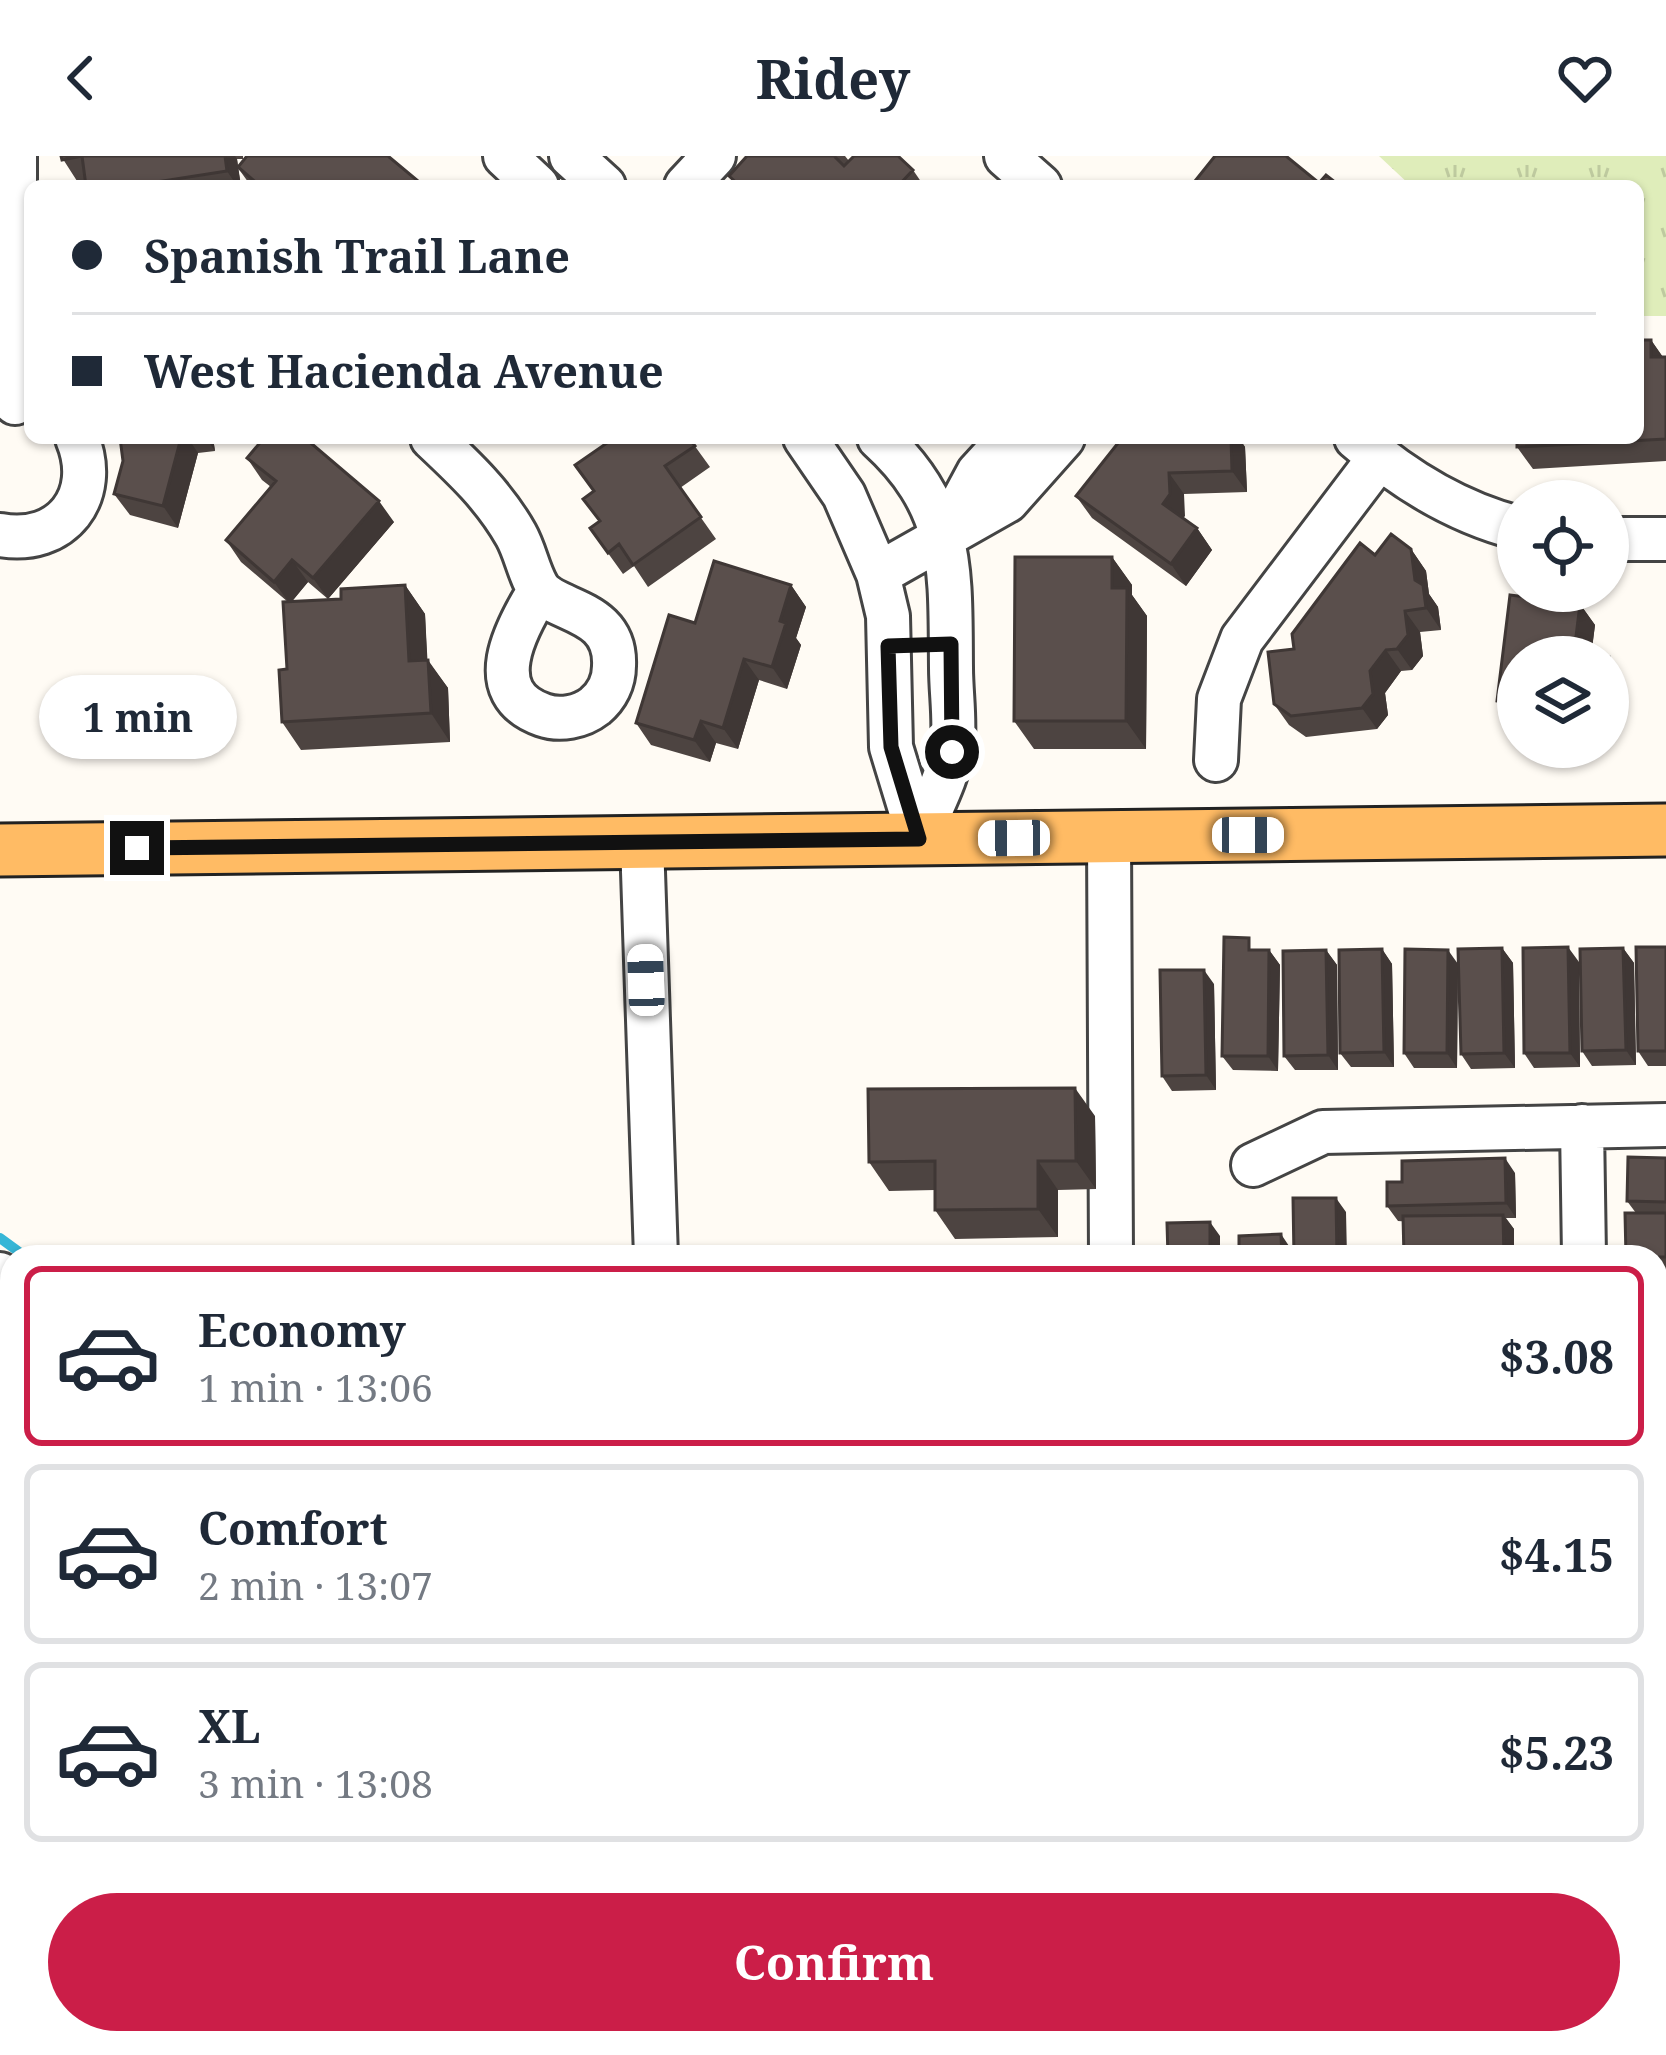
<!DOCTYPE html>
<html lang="en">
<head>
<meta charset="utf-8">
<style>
  :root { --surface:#fff; --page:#f6f6f7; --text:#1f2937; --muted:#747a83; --line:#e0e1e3; --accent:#cb1e48 }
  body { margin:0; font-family:"Noto Serif",serif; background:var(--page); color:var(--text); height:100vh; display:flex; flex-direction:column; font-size:45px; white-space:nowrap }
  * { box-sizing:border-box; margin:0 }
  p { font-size:39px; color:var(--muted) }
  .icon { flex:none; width:66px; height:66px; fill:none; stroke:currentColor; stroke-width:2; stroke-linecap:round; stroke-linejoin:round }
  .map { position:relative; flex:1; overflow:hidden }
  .panel { position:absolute; left:0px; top:1089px; width:1668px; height:810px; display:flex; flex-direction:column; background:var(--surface); border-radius:36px 36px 0 0; box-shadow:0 3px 9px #0004 }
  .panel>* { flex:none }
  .banner { position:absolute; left:24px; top:24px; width:1620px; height:264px; border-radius:18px; box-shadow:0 3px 9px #0004; display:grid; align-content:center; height:264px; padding:0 48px; background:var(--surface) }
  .fabs { position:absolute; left:1497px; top:324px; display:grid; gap:24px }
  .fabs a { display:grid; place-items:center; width:132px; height:132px; border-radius:50%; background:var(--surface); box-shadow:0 3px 9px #0004; font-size:60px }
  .end { position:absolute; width:54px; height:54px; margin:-27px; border:15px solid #111; background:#fff; box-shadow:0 0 0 6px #fff }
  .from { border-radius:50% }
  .bubble { position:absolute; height:84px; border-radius:42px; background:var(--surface); box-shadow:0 3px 9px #0004; font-size:39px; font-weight:700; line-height:84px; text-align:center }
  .car { position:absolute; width:36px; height:72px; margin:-36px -18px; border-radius:15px; box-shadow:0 0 9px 3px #0007; background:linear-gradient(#fff 24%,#345 0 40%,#fff 0 76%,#345 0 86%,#fff 0) }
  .banner b { display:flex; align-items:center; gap:42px; height:114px; font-size:45px }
  .banner b+b { border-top:3px solid var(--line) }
  .banner i { width:30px; height:30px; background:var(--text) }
  ul { padding:21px 0 0; list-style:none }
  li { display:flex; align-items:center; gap:36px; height:180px; margin:0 24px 18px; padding:0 24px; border:6px solid var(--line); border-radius:18px }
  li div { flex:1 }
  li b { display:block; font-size:45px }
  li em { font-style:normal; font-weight:700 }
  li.current { border-color:var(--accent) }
  li>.icon { width:108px; height:108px; stroke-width:1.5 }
  .primary-button { display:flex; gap:24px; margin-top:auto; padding:24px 48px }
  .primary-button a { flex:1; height:138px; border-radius:72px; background:var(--accent); color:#fff; font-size:48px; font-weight:700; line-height:138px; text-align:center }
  header { display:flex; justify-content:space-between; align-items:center; height:156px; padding:0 48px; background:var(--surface); font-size:54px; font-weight:700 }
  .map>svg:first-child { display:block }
  .grass { fill:url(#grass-tufts) }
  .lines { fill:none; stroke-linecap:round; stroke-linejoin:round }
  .stream { stroke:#37b6d6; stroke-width:10 }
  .minor-casing { stroke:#444; stroke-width:48 }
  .major-casing { stroke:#222; stroke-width:57 }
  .minor { stroke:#fff; stroke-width:42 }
  .major { stroke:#ffbb64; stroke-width:51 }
  .wall { fill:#4d4441 }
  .shaded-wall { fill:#3f3735 }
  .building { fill:#5a4f4c; stroke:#3f3735; stroke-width:3 }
  .route { stroke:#111; stroke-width:15 }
</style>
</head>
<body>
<header><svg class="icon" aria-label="back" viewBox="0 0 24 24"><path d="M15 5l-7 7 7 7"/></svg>Ridey<svg class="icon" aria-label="heart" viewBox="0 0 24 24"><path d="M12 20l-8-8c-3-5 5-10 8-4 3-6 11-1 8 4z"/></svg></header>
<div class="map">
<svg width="1666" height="1899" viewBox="0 0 1666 1899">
  <defs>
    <pattern id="grass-tufts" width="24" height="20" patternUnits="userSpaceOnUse" patternTransform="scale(3)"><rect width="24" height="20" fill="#dfedba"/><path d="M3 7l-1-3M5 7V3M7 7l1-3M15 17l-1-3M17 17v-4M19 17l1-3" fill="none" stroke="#beca9f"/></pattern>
  </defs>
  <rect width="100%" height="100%" fill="#fffbf4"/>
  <!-- grass -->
  <path class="grass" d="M1379,0H1666V160H1638V30H1411Z"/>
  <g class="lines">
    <!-- stream -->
    <path class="stream" d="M0,1082L26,1101"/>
    <defs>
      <path id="minor" d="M15,0V247
        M505,0L537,30
        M571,0L604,30
        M1006,0L1040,30
        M686,30L714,0
        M432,282C464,312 494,340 516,379C525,395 528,414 537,430C551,457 617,451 614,510C614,526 607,540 595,550C581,561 560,565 543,559C480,537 516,472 539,435
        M805,282L844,339L878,418L888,460L891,591L919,683
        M879,282C956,352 950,416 951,512C951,538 956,569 952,595C947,624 929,655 919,683
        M1356,282C1404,324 1456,356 1518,372
        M0,379C62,390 101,340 77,282
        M944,380L978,317L1010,282
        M1608,383H1666
        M878,418L1007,345L1063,282
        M1216,604L1219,543L1242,483L1379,302
        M1109,680L1111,1101
        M642,686L656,1101
        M1582,970L1584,1101
        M1253,1009L1323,976L1666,969
        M0,1118L12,1126
        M0,1407L12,1417
        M1656,1451H1666
        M0,1552H12
        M1656,1722H1666
        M628,1899L629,1887
        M1407,1899V1887"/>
      <path id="major" d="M0,694L1666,674"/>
    </defs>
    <!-- minor casing -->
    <use href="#minor" class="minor-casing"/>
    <!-- major casing -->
    <use href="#major" class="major-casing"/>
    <!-- minor -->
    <use href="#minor" class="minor"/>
    <!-- major -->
    <use href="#major" class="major"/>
  </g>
  <!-- wall -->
  <path class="wall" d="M61,0H243V3H237L238,11L424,30H251L238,12L241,30H86L85,24L77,25Z
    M747,0H845L849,5L913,14L924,30H736L729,20Z
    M1651,184L1663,201H1666V305L1533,313L1517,291Z
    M120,282H213L215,295L198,297L178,372L130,359L114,338L123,305Z
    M689,282L710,311L680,332L716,383L648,431L634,410L623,418L590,372L599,366L594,335Z
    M1122,282H1239L1245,291L1247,336L1184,338L1183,362L1197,372L1212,394L1186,430L1092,362L1076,340Z
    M247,302L394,366L328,443L308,426L291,446L341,443L405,429L425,458L427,504L448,532L450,586L301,594L282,566L287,513L288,446L241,406L226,384L271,331L262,324Z
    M1411,393L1426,415L1429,438L1438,451L1441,474L1420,476L1423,500L1412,514L1401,515L1385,537L1388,559L1377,573L1306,581L1289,569L1274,548L1294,493L1375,399Z
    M1112,401L1132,429V439L1147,460L1146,593H1034L1014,565Z
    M791,429L806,451L796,482L801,489L787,533L759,524L738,593L716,587L710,606L651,589L636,567L695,467Z
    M1510,439L1580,448L1595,469L1591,499L1609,501L1624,522L1617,579L1608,578V501H1518V568L1513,567L1497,545Z
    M1666,791V910H1648L1638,895Z
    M1502,792L1513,807L1515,912L1471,913L1461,898Z
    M1623,792L1634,807L1636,909L1592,910L1582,895Z
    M1382,793L1392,808L1394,911H1351L1340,897Z
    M1258,794H1269L1280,809L1278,915L1233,914L1222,900Z
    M1326,794L1337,809L1338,914H1295L1284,900Z
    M1579,806L1580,911L1534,912L1524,897Z
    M1458,808L1457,912H1414L1404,897Z
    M1214,828L1216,934L1172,935L1162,920Z
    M1095,960L1096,1033L1058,1034V1081L955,1083L935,1054V1034L889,1035L869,1006Z
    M1666,1002V1396H1656V1101L1636,1057L1627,1045Z
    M1515,1017L1516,1062H1506L1514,1073L1398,1065L1387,1050Z
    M1656,1485H1666V1610H1656Z
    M1213,1887H1333V1899H1213Z"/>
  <!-- shaded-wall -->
  <path class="shaded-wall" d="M225,0H235L237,3L241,30H237L227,15Z
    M1651,184L1666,206L1651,201Z
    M181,282H188L198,297L178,372L163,350Z
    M206,282H213L215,295Z
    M1231,282H1239L1245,291L1247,336L1232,315Z
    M1169,317L1184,338L1185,360L1178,369L1163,348Z
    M379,345L394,366L328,443L313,422Z
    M1197,372L1212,394L1186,430L1171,408Z
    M1411,393L1426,415L1429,438L1438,451L1441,474L1426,452L1415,424Z
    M1112,401L1132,429V439L1147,460L1146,593L1126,565L1112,432Z
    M292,404L308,426L290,448L274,426Z
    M405,429L425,458L429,533L409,505Z
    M791,429L806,451L796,482L801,489L787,533L772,511L780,465Z
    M1580,448L1595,469L1591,501L1574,497Z
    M1405,455L1420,476L1423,500L1412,514L1397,493Z
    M1386,494L1401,515L1385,537L1388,559L1377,573L1362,552L1370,515Z
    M1609,501L1624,522L1617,579L1608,566Z
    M744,503L759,524L738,593L723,572Z
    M428,504L448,532L450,586L431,557Z
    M701,565L716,587L710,606L694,584Z
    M1568,791L1579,806L1580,911L1570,897Z
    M1502,792L1513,807L1515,912L1504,897Z
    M1623,792L1634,807L1636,909L1626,894Z
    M1382,793L1392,808L1394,911L1384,896Z
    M1269,794L1280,809L1278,915L1268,900Z
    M1326,794L1337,809L1338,914L1328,899Z
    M1448,794L1458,808L1457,912L1447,897Z
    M1204,814L1214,828L1216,934L1206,919Z
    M1075,932L1095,960L1096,1033L1076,1005Z
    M1505,1002L1515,1017L1516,1062L1506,1047Z
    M1038,1005L1058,1034V1081L1038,1053Z
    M1336,1042L1346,1056L1347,1101H1337Z
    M1503,1059L1514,1073V1101H1504Z
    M1210,1066L1220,1080V1101H1210Z
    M1281,1078L1291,1093L1292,1101H1282Z
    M1301,1887H1302L1311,1899H1301Z
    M1319,1887H1333V1899H1327Z"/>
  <!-- building -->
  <path class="building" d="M61,0H225L227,15L131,30H86L82,0L62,4Z
    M247,0H388L424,30H260L238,11Z
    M747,0H834L844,10L854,0H898L913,14L898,30H740L729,20Z
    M1215,0H1286L1319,27L1326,19L1340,30H1191Z
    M1638,184H1651V201H1666V283L1517,291V282H1638Z
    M120,282H181L163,350L114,338L123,305Z
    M264,282H305L379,345L313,422L292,404L274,426L226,384L276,325L247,302Z
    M603,282H689L695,290L665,310L701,361L633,409L619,388L608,397L590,372L600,365L583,343L594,335L575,309L607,287Z
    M1122,282H1231L1232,315L1169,317L1170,338L1163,348L1197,372L1171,408L1076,340Z
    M1391,378L1411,393L1415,424L1423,429L1426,452L1405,455L1408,479L1397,493L1386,494L1370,515L1373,538L1362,552L1291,560L1274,548L1268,496L1294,493L1292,478L1360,387L1375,399Z
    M1015,401H1112V432H1127L1126,565H1014Z
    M714,405L791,429L780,465L786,467L772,511L744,503L723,572L701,565L694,584L636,567L669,459L695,467Z
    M405,429L409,505L428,504L431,557L282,566L279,514L287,513L283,446L341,443V433Z
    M1510,439L1580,448L1574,497L1609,501L1608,505V501H1518V548L1497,545Z
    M1224,781L1249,782V794H1269L1268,900H1222Z
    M1568,791L1570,897H1524L1523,792Z
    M1636,791H1666V895H1638Z
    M1502,792L1504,897L1461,898L1458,793Z
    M1623,792L1626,894L1582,895L1580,793Z
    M1382,793L1384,896L1340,897L1339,794Z
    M1405,793L1448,794L1447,897H1404Z
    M1326,794L1328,899L1284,900L1283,795Z
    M1160,814H1204L1206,919L1162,920Z
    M1075,932L1076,1005H1038V1053L935,1054V1005L869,1006L868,933Z
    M1628,1001L1666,1002V1046L1627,1045Z
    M1505,1002L1506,1047L1387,1050V1026H1402V1005Z
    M1293,1042H1336L1337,1101H1294Z
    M1625,1057H1666V1101H1626Z
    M1503,1059L1504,1101H1404L1403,1060Z
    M1210,1066V1101H1168L1167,1067Z
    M1281,1078L1282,1101H1239V1080Z
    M1656,1114L1666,1115V1158H1656Z
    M1656,1170H1666V1215L1656,1216Z
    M1656,1224H1666V1272H1656Z
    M1656,1282H1666V1326H1656Z
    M1656,1334H1666V1381H1656Z
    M1656,1485H1666V1595H1656Z
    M1213,1887H1301V1899H1213Z"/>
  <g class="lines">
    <!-- route -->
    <path class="route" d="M137,692L919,683L891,591L888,490L951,488L952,596"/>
  </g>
</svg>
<div class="fabs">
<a><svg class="icon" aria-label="locate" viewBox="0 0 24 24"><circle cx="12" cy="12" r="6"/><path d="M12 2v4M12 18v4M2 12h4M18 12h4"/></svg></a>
<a><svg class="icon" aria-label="layers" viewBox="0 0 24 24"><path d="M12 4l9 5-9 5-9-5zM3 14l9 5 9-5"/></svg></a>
</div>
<i class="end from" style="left:952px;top:596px"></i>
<i class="end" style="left:137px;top:692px"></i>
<div class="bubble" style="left:39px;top:519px;width:198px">1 min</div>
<i class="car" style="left:1248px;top:679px;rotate:90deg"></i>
<i class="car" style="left:1014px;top:682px;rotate:269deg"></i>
<i class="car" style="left:646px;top:824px;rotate:358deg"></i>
<div class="banner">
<b><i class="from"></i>Spanish Trail Lane</b>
<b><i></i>West Hacienda Avenue</b>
</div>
<section class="panel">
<ul>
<li class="current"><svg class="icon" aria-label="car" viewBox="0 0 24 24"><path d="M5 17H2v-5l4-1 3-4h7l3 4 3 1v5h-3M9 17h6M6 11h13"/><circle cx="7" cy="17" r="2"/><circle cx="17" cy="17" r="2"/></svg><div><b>Economy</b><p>1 min · 13:06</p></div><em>$3.08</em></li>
<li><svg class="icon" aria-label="car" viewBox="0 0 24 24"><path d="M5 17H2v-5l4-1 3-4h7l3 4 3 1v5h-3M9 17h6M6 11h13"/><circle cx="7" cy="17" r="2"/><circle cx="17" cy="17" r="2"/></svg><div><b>Comfort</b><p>2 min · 13:07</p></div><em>$4.15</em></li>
<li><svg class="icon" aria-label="car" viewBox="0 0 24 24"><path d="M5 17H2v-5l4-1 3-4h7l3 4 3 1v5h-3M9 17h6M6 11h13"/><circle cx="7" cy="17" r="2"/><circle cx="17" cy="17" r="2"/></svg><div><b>XL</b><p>3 min · 13:08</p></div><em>$5.23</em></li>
</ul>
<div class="primary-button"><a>Confirm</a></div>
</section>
</div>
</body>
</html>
